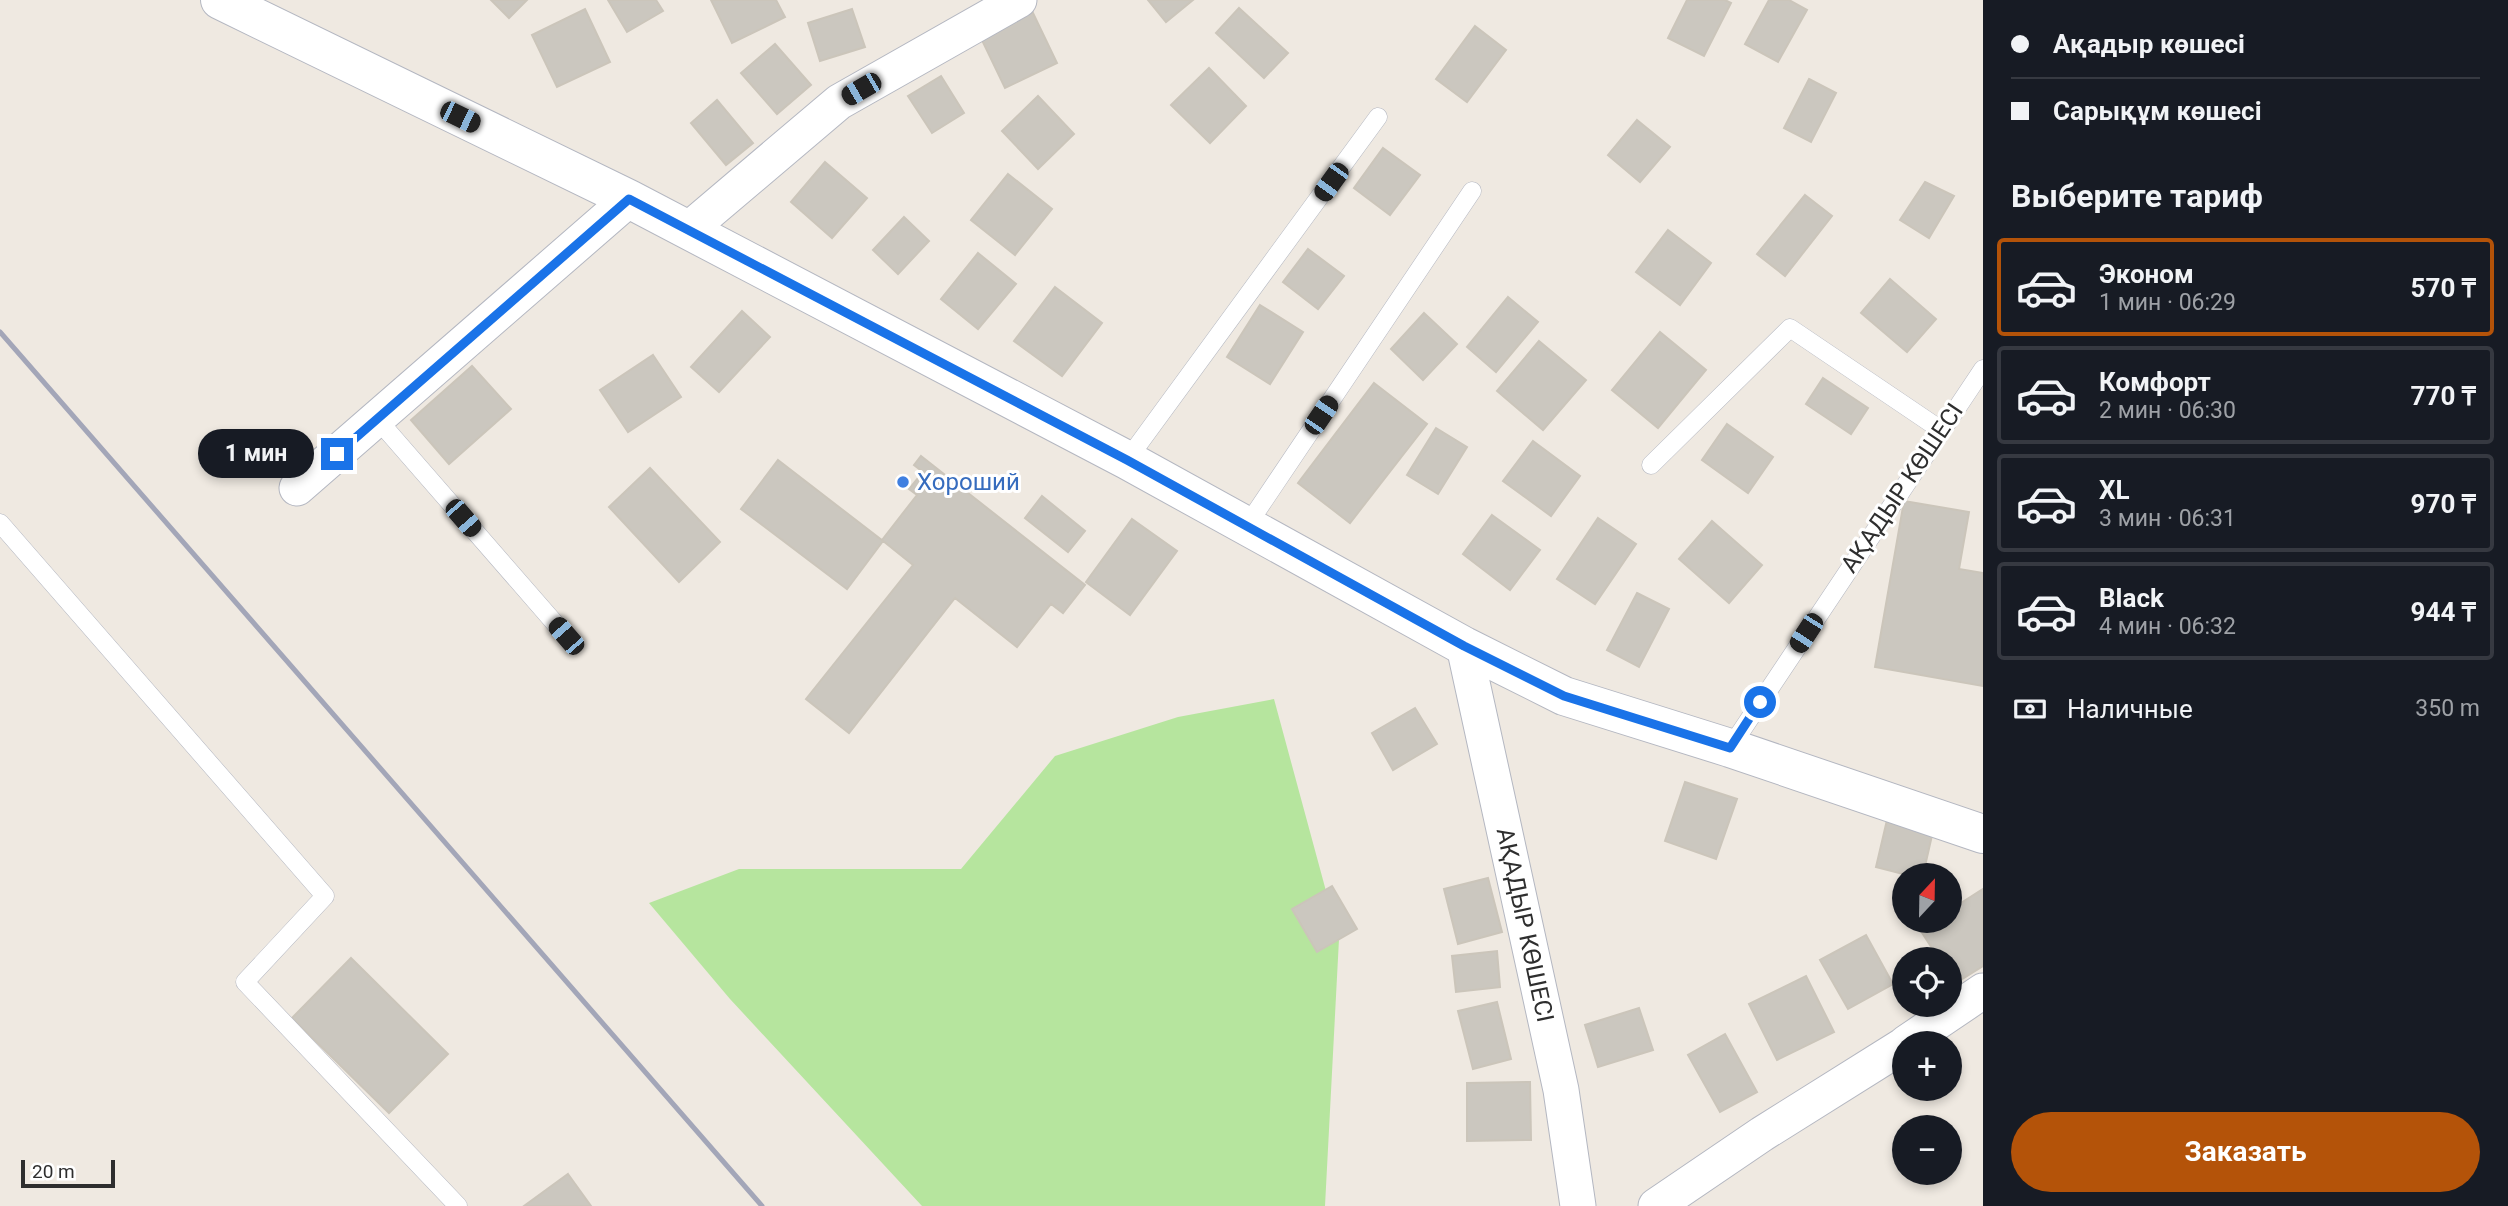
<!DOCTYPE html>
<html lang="ru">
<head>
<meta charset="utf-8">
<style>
  :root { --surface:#171b24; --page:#242831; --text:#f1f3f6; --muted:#9ea1a6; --line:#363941; --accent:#b45309 }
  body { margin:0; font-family:Roboto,sans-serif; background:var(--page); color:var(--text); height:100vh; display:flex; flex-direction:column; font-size:26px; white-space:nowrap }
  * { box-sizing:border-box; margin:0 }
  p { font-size:23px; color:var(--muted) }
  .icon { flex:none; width:38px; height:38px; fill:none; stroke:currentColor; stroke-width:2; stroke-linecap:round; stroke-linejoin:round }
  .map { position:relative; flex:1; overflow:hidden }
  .side { display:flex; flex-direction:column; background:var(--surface); width:525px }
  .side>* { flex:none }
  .hud { display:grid; align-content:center; height:154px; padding:0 28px; background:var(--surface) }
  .needle { width:46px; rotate:22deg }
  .controls { position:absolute; left:1892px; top:863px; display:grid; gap:14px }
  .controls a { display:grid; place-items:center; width:70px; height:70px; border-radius:50%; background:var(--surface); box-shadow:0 4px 10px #0003; font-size:35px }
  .scale { position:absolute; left:21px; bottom:18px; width:94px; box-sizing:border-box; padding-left:7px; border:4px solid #2e2e2e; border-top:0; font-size:19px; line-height:24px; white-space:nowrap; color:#2e2e2e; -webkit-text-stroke:5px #fff; paint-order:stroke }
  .end { position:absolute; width:32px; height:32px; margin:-16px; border:9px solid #1a73e8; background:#fff; box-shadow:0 0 0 4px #fff }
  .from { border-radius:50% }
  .bubble { position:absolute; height:49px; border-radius:24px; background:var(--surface); box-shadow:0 4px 10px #0003; font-size:23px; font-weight:700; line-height:49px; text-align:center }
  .car { position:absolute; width:21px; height:42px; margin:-21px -10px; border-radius:9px; box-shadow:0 0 5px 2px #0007; background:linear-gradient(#222 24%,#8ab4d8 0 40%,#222 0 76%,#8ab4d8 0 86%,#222 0) }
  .hud b { display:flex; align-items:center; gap:24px; height:66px; font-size:26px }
  .hud b+b { border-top:2px solid var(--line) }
  .hud i { width:18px; height:18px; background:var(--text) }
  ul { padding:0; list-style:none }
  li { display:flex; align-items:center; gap:21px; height:98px; margin:0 14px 10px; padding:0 14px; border:4px solid var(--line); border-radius:7px }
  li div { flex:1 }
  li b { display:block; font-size:26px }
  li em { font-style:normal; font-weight:700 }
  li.active { border-color:var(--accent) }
  li>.icon { width:63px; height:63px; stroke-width:1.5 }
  h2 { padding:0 28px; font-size:32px; line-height:84px }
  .pay { display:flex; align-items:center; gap:18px; height:77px; padding:0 28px; font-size:26px }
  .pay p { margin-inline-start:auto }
  .primary-button { display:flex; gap:14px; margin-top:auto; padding:14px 28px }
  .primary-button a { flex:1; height:80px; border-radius:42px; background:var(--accent); color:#fff; font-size:28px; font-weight:700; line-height:80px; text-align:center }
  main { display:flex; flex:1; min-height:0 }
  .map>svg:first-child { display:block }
  .green { fill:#b6e59e }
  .building { fill:#cbc7bf; stroke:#cbc5ba; stroke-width:2 }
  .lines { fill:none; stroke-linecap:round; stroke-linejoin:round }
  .lane-casing { stroke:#b4b7c1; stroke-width:19 }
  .street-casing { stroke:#b4b7c1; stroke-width:37 }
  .secondary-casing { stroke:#b4b7c1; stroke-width:40 }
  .lane { stroke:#fff; stroke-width:18 }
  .street { stroke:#fff; stroke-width:35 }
  .secondary { stroke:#fff; stroke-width:38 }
  .rail { stroke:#a3a6b8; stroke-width:5 }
  .route { stroke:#1a73e8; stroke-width:9 }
  .shop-dot { fill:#3f7fe0; stroke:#fff; stroke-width:2.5 }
  .labels { text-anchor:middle; stroke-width:6; stroke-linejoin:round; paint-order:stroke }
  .shop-label { font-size:24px; fill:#366cbe; stroke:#fff; text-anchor:start }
  .street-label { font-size:24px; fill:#2e2e2e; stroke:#fff }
</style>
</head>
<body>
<main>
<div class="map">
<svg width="1983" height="1206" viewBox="0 0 1983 1206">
  <rect width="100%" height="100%" fill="#efe9e1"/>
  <!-- green -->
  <path class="green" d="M1274,699L1339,939L1325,1206H922L730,999L649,903L739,869H961L1055,756L1178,717Z"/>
  <!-- building -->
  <path class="building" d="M491,0H527L509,18Z
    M608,0H656L663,11L627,32Z
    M711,0H776L785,17L732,43Z
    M1148,0H1193L1166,22Z
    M1687,0H1725L1731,3L1704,56L1668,38Z
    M1769,0H1789L1807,10L1778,62L1745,44Z
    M1239,8L1288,53L1264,78L1216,33Z
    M585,9L610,62L557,87L532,35Z
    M852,9L865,47L820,61L808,23Z
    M1032,11L1057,63L1005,88L980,36Z
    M1475,26L1506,50L1467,102L1436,79Z
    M775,44L811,85L777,114L741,73Z
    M1209,68L1246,106L1210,143L1171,105Z
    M941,76L964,113L932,133L908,96Z
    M1809,79L1836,93L1811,142L1784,128Z
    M1038,96L1074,134L1038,169L1002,131Z
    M717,100L753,143L726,165L691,123Z
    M1637,120L1670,147L1640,182L1608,155Z
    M1383,148L1420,175L1390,215L1354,188Z
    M825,162L867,198L832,238L791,202Z
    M1008,174L1052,209L1015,255L971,220Z
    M1925,182L1954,196L1929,238L1900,220Z
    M1805,195L1832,216L1785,276L1757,254Z
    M904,217L929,241L898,274L873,250Z
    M1668,230L1711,263L1680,305L1636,272Z
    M1308,249L1344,276L1318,309L1283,282Z
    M978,253L1016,284L978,329L941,299Z
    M1890,279L1936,319L1907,352L1861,313Z
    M1055,287L1102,323L1062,376L1014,341Z
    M1508,297L1538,322L1496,372L1467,347Z
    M1260,305L1303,332L1270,384L1227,357Z
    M742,311L770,337L719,392L691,367Z
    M1424,313L1457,344L1423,380L1391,349Z
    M1660,332L1706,370L1658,428L1612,390Z
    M1539,341L1586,380L1543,430L1497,391Z
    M653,355L681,397L628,432L600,390Z
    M472,366L511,409L449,464L411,420Z
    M1823,378L1868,408L1851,434L1806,404Z
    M1374,383L1427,424L1350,523L1298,483Z
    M1727,424L1773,457L1748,493L1702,460Z
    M1436,428L1467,447L1438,494L1407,475Z
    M1533,441L1580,476L1551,516L1503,481Z
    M921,456L1085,585L1063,613L1051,604L1017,647L955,598L849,733L806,699L913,565L882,540L917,495L909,489L923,472L914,465Z
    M778,460L883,541L847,589L741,509Z
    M650,468L720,542L679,582L609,507Z
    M1042,496L1085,531L1068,552L1025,518Z
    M1904,501L1969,512L1959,569L1983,573V686L1875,667Z
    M1492,515L1540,550L1510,590L1463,554Z
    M1598,518L1636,544L1595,604L1557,579Z
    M1132,519L1177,551L1130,615L1086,582Z
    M1712,521L1762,565L1729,603L1679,559Z
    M1637,593L1669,609L1639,667L1607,650Z
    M1415,708L1437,744L1393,770L1372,733Z
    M1685,782L1737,799L1716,859L1665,841Z
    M1887,820L1933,831L1923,875H1907L1876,867Z
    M1488,878L1502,932L1458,944L1444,889Z
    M1332,886L1357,929L1317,952L1292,909Z
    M1983,889V966L1954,984L1950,976V959H1939L1919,928L1932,920H1950V910Z
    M1866,935L1893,984L1848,1009L1820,960Z
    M1497,951L1500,987L1456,992L1452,956Z
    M351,958L448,1054L389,1113L292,1018Z
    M1806,976L1834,1032L1777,1060L1749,1004Z
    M1497,1002L1511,1059L1473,1069L1458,1011Z
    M1639,1008L1653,1050L1598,1067L1585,1025Z
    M1725,1034L1757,1092L1720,1112L1688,1055Z
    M1530,1082L1531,1140L1467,1141V1083Z
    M568,1174L591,1206H524Z"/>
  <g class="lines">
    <defs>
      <path id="lane" d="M378,420L566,636
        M1127,460L1378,117
        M1651,465L1790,328L1941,430
        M0,523L325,896L245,982L458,1206
        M1246,527L1472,191
        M1730,748L1983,369"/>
      <path id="street" d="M688,230L839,102L1019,0
        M297,488L629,199
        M1464,646L1561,1090L1578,1206
        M1906,1043L1983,991
        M1656,1206L1762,1134L1904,1045"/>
      <path id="secondary" d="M220,0L629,199L1127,460L1464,646L1564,696L1730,748L1983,834"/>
    </defs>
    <!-- lane casing -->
    <use href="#lane" class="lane-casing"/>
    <!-- street casing -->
    <use href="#street" class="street-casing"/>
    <!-- secondary casing -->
    <use href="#secondary" class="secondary-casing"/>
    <!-- lane -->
    <use href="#lane" class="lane"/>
    <!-- street -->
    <use href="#street" class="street"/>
    <!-- secondary -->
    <use href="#secondary" class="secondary"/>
    <!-- rail -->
    <path class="rail" d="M0,332L762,1206"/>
  </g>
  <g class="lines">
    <!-- route -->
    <path class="route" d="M337,454L629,199L1127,460L1464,646L1564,696L1730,748L1760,702"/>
  </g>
  <!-- markers -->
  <circle class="shop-dot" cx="903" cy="482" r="7"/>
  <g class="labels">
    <!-- shop labels -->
    <g class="shop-label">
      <text x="917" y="490">Хороший</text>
    </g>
    <!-- street labels -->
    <g class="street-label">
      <text transform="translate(1902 488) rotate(-56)" y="8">АҚАДЫР КӨШЕСІ</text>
      <text transform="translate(1525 925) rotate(78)" y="8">АҚАДЫР КӨШЕСІ</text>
    </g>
  </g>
</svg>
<div class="controls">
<a><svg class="needle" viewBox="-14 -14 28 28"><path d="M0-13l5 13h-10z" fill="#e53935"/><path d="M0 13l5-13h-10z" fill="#9ea1a6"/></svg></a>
<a><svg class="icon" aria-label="locate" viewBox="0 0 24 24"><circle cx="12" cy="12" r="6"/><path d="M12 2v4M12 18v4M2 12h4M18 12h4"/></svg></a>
<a>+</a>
<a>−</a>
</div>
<div class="scale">20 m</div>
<i class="end from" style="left:1760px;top:702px"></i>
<i class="end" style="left:337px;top:454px"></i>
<div class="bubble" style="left:198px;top:429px;width:116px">1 мин</div>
<i class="car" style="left:861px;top:89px;rotate:240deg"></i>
<i class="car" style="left:460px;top:117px;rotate:116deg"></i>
<i class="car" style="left:1331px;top:182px;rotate:216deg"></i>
<i class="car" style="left:1321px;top:415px;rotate:34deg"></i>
<i class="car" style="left:463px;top:518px;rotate:139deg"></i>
<i class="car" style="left:1806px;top:633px;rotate:213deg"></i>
<i class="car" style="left:566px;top:636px;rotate:319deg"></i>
</div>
<section class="side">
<div class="hud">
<b><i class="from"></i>Ақадыр көшесі</b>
<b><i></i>Сарықұм көшесі</b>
</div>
<h2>Выберите тариф</h2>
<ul>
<li class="active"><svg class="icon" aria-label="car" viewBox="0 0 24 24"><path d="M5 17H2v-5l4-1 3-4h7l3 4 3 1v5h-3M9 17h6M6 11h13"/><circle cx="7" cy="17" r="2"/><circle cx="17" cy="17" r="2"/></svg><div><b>Эконом</b><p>1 мин · 06:29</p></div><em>570 ₸</em></li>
<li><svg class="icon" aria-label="car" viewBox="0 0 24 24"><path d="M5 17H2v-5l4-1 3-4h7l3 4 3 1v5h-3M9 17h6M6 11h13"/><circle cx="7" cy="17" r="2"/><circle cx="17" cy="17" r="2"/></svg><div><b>Комфорт</b><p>2 мин · 06:30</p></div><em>770 ₸</em></li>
<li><svg class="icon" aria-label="car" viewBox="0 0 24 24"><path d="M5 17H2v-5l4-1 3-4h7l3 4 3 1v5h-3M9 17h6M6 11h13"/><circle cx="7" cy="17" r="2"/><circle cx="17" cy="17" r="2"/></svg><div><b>XL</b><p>3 мин · 06:31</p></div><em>970 ₸</em></li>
<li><svg class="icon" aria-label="car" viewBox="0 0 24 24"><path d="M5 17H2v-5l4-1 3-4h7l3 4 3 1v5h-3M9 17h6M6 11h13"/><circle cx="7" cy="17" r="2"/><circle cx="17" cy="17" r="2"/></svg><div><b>Black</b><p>4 мин · 06:32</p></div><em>944 ₸</em></li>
</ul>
<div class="pay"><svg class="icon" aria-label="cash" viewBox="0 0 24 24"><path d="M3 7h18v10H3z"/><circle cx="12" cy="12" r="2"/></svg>Наличные<p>350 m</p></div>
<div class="primary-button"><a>Заказать</a></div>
</section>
</main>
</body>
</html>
